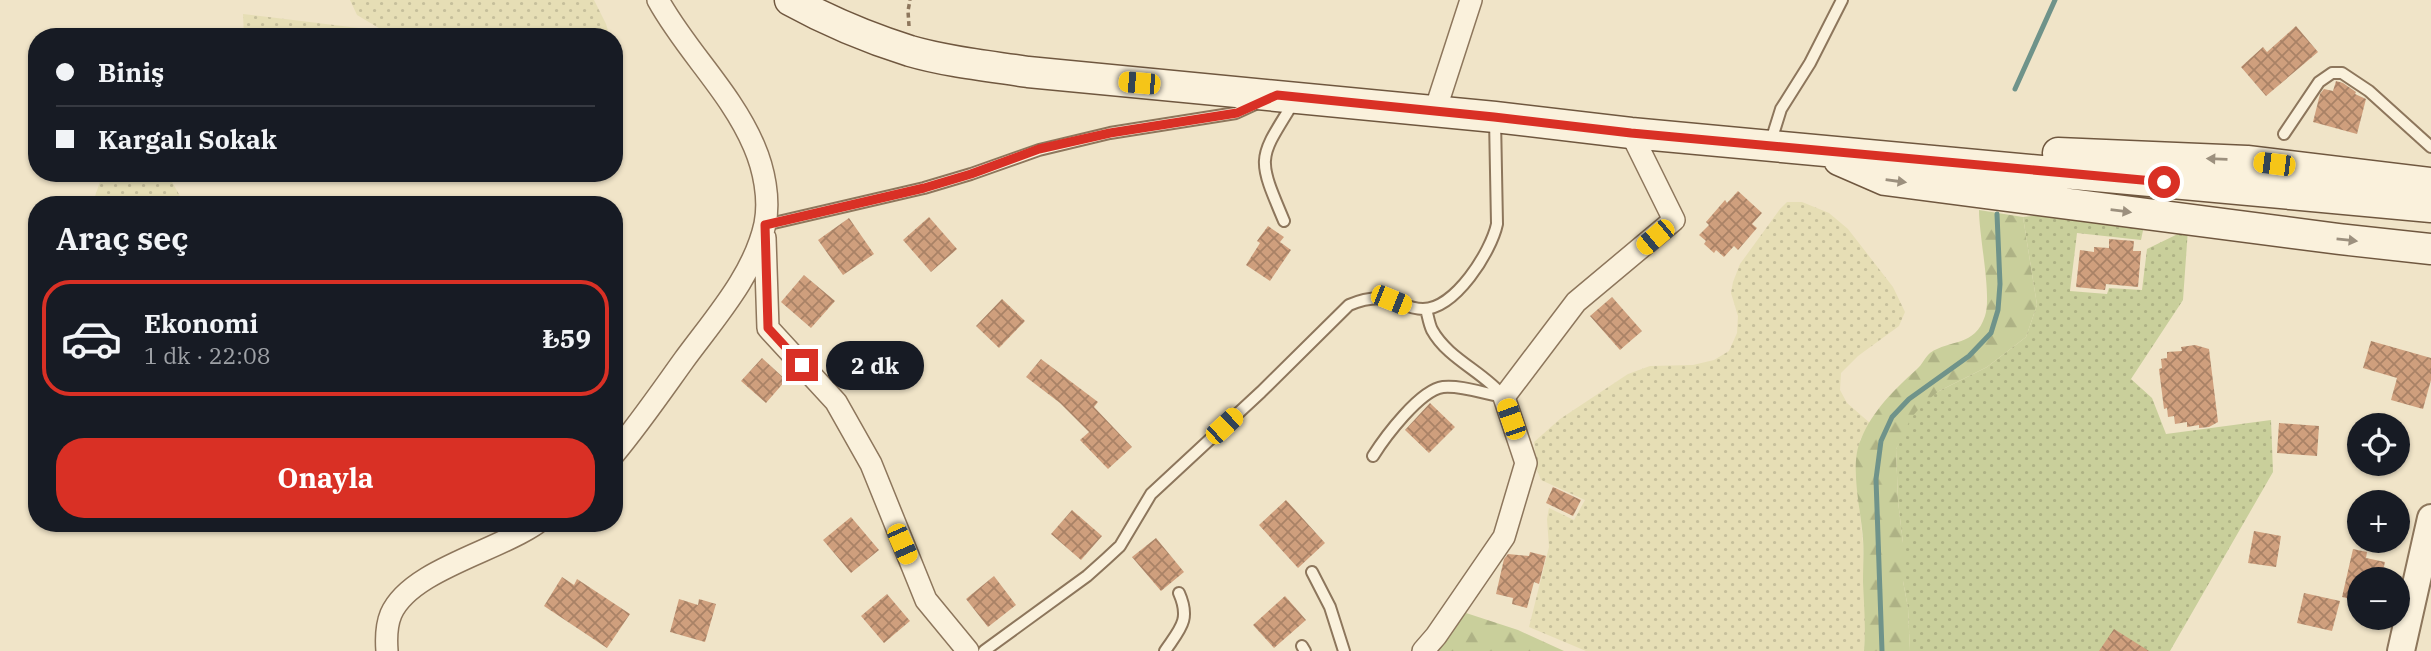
<!DOCTYPE html>
<html lang="tr">
<head>
<meta charset="utf-8">
<style>
  :root { --surface:#171b24; --page:#20242c; --text:#f1f3f6; --muted:#9ea1a6; --line:#363941; --accent:#d93025 }
  body { margin:0; font-family:"IBM Plex Serif",serif; background:var(--page); color:var(--text); height:100vh; display:flex; flex-direction:column; font-size:26px; white-space:nowrap }
  * { box-sizing:border-box; margin:0 }
  p { font-size:23px; color:var(--muted) }
  .icon { flex:none; width:38px; height:38px; fill:none; stroke:currentColor; stroke-width:2; stroke-linecap:round; stroke-linejoin:round }
  .map { position:relative; flex:1; overflow:hidden }
  .panel { position:absolute; left:28px; top:196px; width:595px; height:336px; display:flex; flex-direction:column; background:var(--surface); border-radius:28px; box-shadow:0 2px 5px #0004 }
  .panel>* { flex:none }
  .hud { position:absolute; left:28px; top:28px; width:595px; height:154px; border-radius:28px; box-shadow:0 2px 5px #0004; display:grid; align-content:center; height:154px; padding:0 28px; background:var(--surface) }
  .controls { position:absolute; left:2347px; top:413px; display:grid; gap:14px }
  .controls a { display:grid; place-items:center; width:63px; height:63px; border-radius:50%; background:var(--surface); box-shadow:0 2px 5px #0004; font-size:35px }
  .end { position:absolute; width:32px; height:32px; margin:-16px; border:9px solid #d93025; background:#fff; box-shadow:0 0 0 4px #fff }
  .from { border-radius:50% }
  .bubble { position:absolute; height:49px; border-radius:24px; background:var(--surface); box-shadow:0 2px 5px #0004; font-size:23px; font-weight:700; line-height:49px; text-align:center }
  .car { position:absolute; width:21px; height:42px; margin:-21px -10px; border-radius:9px; box-shadow:0 0 5px 2px #0007; background:linear-gradient(#f5c518 24%,#345 0 40%,#f5c518 0 76%,#345 0 86%,#f5c518 0) }
  .hud b { display:flex; align-items:center; gap:24px; height:66px; font-size:26px }
  .hud b+b { border-top:2px solid var(--line) }
  .hud i { width:18px; height:18px; background:var(--text) }
  ul { padding:0; list-style:none }
  li { display:flex; align-items:center; gap:21px; height:116px; margin:0 14px 10px; padding:0 14px; border:4px solid transparent; border-radius:28px }
  li div { flex:1 }
  li b { display:block; font-size:26px }
  li em { font-style:normal; font-weight:700 }
  li.active { border-color:var(--accent) }
  li>.icon { width:63px; height:63px; stroke-width:1.5 }
  h2 { padding:0 28px; font-size:32px; line-height:84px }
  .action { display:flex; gap:14px; margin-top:auto; padding:14px 28px }
  .action a { flex:1; height:80px; border-radius:28px; background:var(--accent); color:#fff; font-size:28px; font-weight:700; line-height:80px; text-align:center }
  .map>svg:first-child { display:block }
  .farmland { fill:url(#farmland-dots) }
  .forest { fill:url(#forest-firs) }
  .garden { fill:url(#garden-dots) }
  .lines { fill:none; stroke-linecap:round; stroke-linejoin:round }
  .stream { stroke:#6f938a; stroke-width:5 }
  .building { fill:url(#building-cross-hatch) }
  .service-casing { stroke:#8d765c; stroke-width:14 }
  .minor-casing { stroke:#8d765c; stroke-width:24 }
  .tertiary-casing { stroke:#8d765c; stroke-width:30 }
  .secondary-casing { stroke:#6f573f; stroke-width:33 }
  .path { stroke:#8d765c; stroke-width:3.5; stroke-dasharray:5 3.5; stroke-linecap:butt }
  .service { stroke:#faf1dc; stroke-width:10 }
  .minor { stroke:#faf1dc; stroke-width:21 }
  .tertiary { stroke:#faf1dc; stroke-width:26 }
  .secondary { stroke:#faf1dc; stroke-width:30 }
  .oneway { fill:#9c907e }
  .route { stroke:#d93025; stroke-width:9 }
</style>
</head>
<body>
<div class="map">
<svg width="2431" height="651" viewBox="0 0 2431 651">
  <defs>
    <pattern id="farmland-dots" width="8" height="8" patternUnits="userSpaceOnUse" patternTransform="scale(1.75)"><rect width="8" height="8" fill="#e6deb5"/><path d="M2 2h.1M6 6h.1" fill="none" stroke="#c6bf9b" stroke-width="1.8" stroke-linecap="round"/></pattern>
    <pattern id="forest-firs" width="22" height="20" patternUnits="userSpaceOnUse" patternTransform="scale(1.75)"><rect width="22" height="20" fill="#c9cf9b"/><path d="M5 1l3.5 6h-7zM16 11l3.5 6h-7z" fill="#aeb285"/></pattern>
    <pattern id="garden-dots" width="8" height="8" patternUnits="userSpaceOnUse" patternTransform="scale(1.75)"><rect width="8" height="8" fill="#c9cf9b"/><path d="M2 2h.1M6 6h.1" fill="none" stroke="#aeb285" stroke-width="1.8" stroke-linecap="round"/></pattern>
    <pattern id="building-cross-hatch" width="8" height="8" patternUnits="userSpaceOnUse" patternTransform="scale(1.75)"><rect width="8" height="8" fill="#cf9f7d"/><path d="M0 0l8 8M0 8l8-8" fill="none" stroke="#a98266"/></pattern>
  </defs>
  <rect width="100%" height="100%" fill="#f0e4c8"/>
  <!-- farmland -->
  <path class="farmland" d="M350,0H594L606,24L610,37H394L357,15Z
    M243,14L367,29L366,37H244Z
    M103,173H167L185,205H92Z
    M1787,202H1802L1829,213L1848,229L1893,287L1905,312L1899,326L1858,356L1841,373L1840,390L1847,403L1870,423L1860,440L1856,474L1863,543L1866,625L1864,651H1586L1529,627L1549,547L1547,519L1549,508L1574,520L1585,500L1541,480L1537,470L1534,442L1560,419L1628,374L1650,366L1693,365L1714,360L1729,351L1737,333L1738,316L1731,293L1733,282L1740,264L1780,209Z"/>
  <!-- forest -->
  <path class="forest" d="M1979,210L2023,217L2037,305L2026,337L1987,367L1939,391L1904,435L1896,449L1898,501L1903,543V581L1908,608L1910,651H1864C1866,628 1864,605 1863,582C1863,568 1864,553 1863,539C1861,510 1849,465 1861,439C1873,410 1894,390 1917,369C1922,365 1925,357 1930,353C1950,339 1975,347 1985,316C1992,296 1979,236 1979,210Z
    M1463,612L1518,630L1564,651H1432Z"/>
  <!-- garden -->
  <path class="garden" d="M2081,211L2146,216L2141,240L2077,233L2070,291L2107,294L2109,288L2142,290L2147,249L2188,229L2183,300L2131,379L2152,398L2166,434L2271,420L2273,472L2170,651H1910L1908,608L1903,581V543L1898,501L1896,449L1911,418L1924,403L1939,391L1987,367L2026,337L2037,305L2023,217Z"/>
  <g class="lines">
    <!-- stream -->
    <path class="stream" d="M2015,89L2055,0
      M1882,651L1876,479L1881,441L1892,417L1909,399L1969,356L1991,333L1998,310L2000,284L1997,214"/>
  </g>
  <!-- building -->
  <path class="building" d="M2296,26L2318,52L2266,96L2241,67L2263,47L2267,52Z
    M2336,81L2343,83L2356,92L2355,94L2366,99L2357,134L2313,122L2320,94L2324,89L2333,91Z
    M1738,191L1762,213L1752,224L1757,228L1738,250L1734,246L1724,257L1716,250L1714,253L1704,244L1706,241L1699,235L1709,225L1706,222L1725,200L1727,203Z
    M929,217L957,249L931,272L903,240Z
    M849,218L874,254L843,275L818,240Z
    M1268,226L1284,237L1280,242L1291,250L1270,281L1246,265L1260,243L1257,241Z
    M2109,239L2134,241L2133,251H2141L2138,287L2106,284L2105,290L2076,287L2080,250L2094,252V247L2109,248Z
    M804,275L835,301L811,328L781,302Z
    M1612,297L1642,331L1620,350L1590,316Z
    M1002,299L1025,321L999,348L976,326Z
    M2371,341L2431,358V380L2423,409L2391,400L2397,378L2363,368Z
    M2195,345L2209,349L2218,422L2209,427L2199,428V425L2187,427V422L2175,424L2174,416L2168,417L2167,408L2164,409L2159,369L2162,368L2161,359L2167,358V352L2182,351L2181,347Z
    M762,358L786,380L766,403L741,381Z
    M1041,359L1098,402L1094,407L1132,447L1108,469L1080,440L1089,432L1060,403L1026,377Z
    M1430,403L1455,427L1429,453L1405,430Z
    M2279,423L2319,426L2317,456L2277,453Z
    M1553,487L1581,500L1573,516L1546,503Z
    M1286,500L1325,543L1298,568L1259,525Z
    M1072,510L1102,536L1081,560L1051,534Z
    M851,517L879,550L851,573L823,540Z
    M2254,531L2281,536L2276,567L2248,563Z
    M1156,538L1184,572L1161,591L1132,557Z
    M2353,549L2367,552L2366,558L2385,562L2381,579H2359V601L2342,597Z
    M1530,552L1546,556L1539,584L1534,582L1527,608L1512,604L1513,598L1496,594L1504,559L1508,554L1529,556Z
    M994,576L1016,605L988,627L966,599Z
    M562,577L574,585L577,579L630,614L607,648L544,606Z
    M2304,593L2340,601L2332,631L2297,623Z
    M887,594L910,621L884,643L861,616Z
    M1285,596L1306,620L1274,648L1253,625Z
    M679,599L698,605L699,599L716,604L705,642L670,632Z
    M2114,629L2149,651H2099Z"/>
  <g class="lines">
    <defs>
      <path id="service" d="M2284,134L2319,82L2332,73H2342L2369,91L2431,147
        M1770,144L1781,109L1810,63L1842,0
        M1284,221C1256,155 1258,160 1295,100
        M765,225L924,188L971,174L1039,150L1110,133L1236,113L1260,102
        M1426,309C1428,316 1429,324 1432,330C1448,359 1484,372 1504,397
        M1373,456C1385,437 1420,390 1443,387C1462,385 1485,394 1504,397
        M1312,572L1330,607L1344,651
        M1302,646L1305,651
        M984,651L1087,576L1106,559L1120,546L1151,494L1261,392L1349,305C1363,299 1377,296 1392,300C1403,304 1411,309 1423,309C1455,309 1491,252 1497,224L1495,119
        M1165,651C1180,629 1191,620 1179,593"/>
      <path id="minor" d="M1435,111L1471,0
        M765,238L768,328L836,402L871,464L926,600L968,651
        M614,454C639,424 661,392 684,360C714,319 754,275 765,224C770,199 764,169 754,146C731,92 686,51 658,0
        M387,651C386,638 386,626 391,614C410,570 498,551 537,523
        M1423,651L1436,636L1504,537L1526,463L1504,397L1576,302L1674,220L1631,133"/>
      <path id="tertiary" d="M2401,651L2431,518"/>
      <path id="secondary" d="M790,0C828,21 869,38 910,51C948,62 989,66 1028,72L1495,117L1631,133L2431,207
        M2058,153L2247,161L2431,183
        M1839,160L1885,180L2339,239L2431,249"/>
    </defs>
    <!-- service casing -->
    <use href="#service" class="service-casing"/>
    <!-- minor casing -->
    <use href="#minor" class="minor-casing"/>
    <!-- tertiary casing -->
    <use href="#tertiary" class="tertiary-casing"/>
    <!-- secondary casing -->
    <use href="#secondary" class="secondary-casing"/>
    <!-- path -->
    <path class="path" d="M909,26L908,11L910,0"/>
    <!-- service -->
    <use href="#service" class="service"/>
    <!-- minor -->
    <use href="#minor" class="minor"/>
    <!-- tertiary -->
    <use href="#tertiary" class="tertiary"/>
    <!-- secondary -->
    <use href="#secondary" class="secondary"/>
  </g>
  <!-- one-way arrows -->
  <defs><path id="oneway-solid" d="M-6-.8H1V-3.2L6.5 0L1 3.2V.8H-6Z" transform="scale(1.75)"/></defs>
  <g class="oneway">
    <use href="#oneway-solid" transform="translate(2217 159) rotate(-178)"/>
    <use href="#oneway-solid" transform="translate(1896 181) rotate(8)"/>
    <use href="#oneway-solid" transform="translate(2121 211) rotate(7)"/>
    <use href="#oneway-solid" transform="translate(2347 240) rotate(6)"/>
  </g>
  <g class="lines">
    <!-- route -->
    <path class="route" d="M802,365L768,328L765,225L924,188L971,174L1039,149L1110,133L1237,113L1277,95L1494,117L1631,133L2164,182"/>
  </g>
</svg>
<div class="controls">
<a><svg class="icon" aria-label="locate" viewBox="0 0 24 24"><circle cx="12" cy="12" r="6"/><path d="M12 2v4M12 18v4M2 12h4M18 12h4"/></svg></a>
<a>+</a>
<a>−</a>
</div>
<i class="end from" style="left:2164px;top:182px"></i>
<i class="end" style="left:802px;top:365px"></i>
<div class="bubble" style="left:826px;top:341px;width:98px">2 dk</div>
<i class="car" style="left:1139px;top:83px;rotate:275deg"></i>
<i class="car" style="left:2274px;top:164px;rotate:277deg"></i>
<i class="car" style="left:1655px;top:237px;rotate:230deg"></i>
<i class="car" style="left:1391px;top:300px;rotate:112deg"></i>
<i class="car" style="left:1511px;top:419px;rotate:341deg"></i>
<i class="car" style="left:1224px;top:426px;rotate:47deg"></i>
<i class="car" style="left:902px;top:544px;rotate:156deg"></i>
<div class="hud">
<b><i class="from"></i>Biniş</b>
<b><i></i>Kargalı Sokak</b>
</div>
<section class="panel">
<h2>Araç seç</h2>
<ul>
<li class="active"><svg class="icon" aria-label="car" viewBox="0 0 24 24"><path d="M5 17H2v-5l4-1 3-4h7l3 4 3 1v5h-3M9 17h6M6 11h13"/><circle cx="7" cy="17" r="2"/><circle cx="17" cy="17" r="2"/></svg><div><b>Ekonomi</b><p>1 dk · 22:08</p></div><em>₺59</em></li>
</ul>
<div class="action"><a>Onayla</a></div>
</section>
</div>
</body>
</html>
